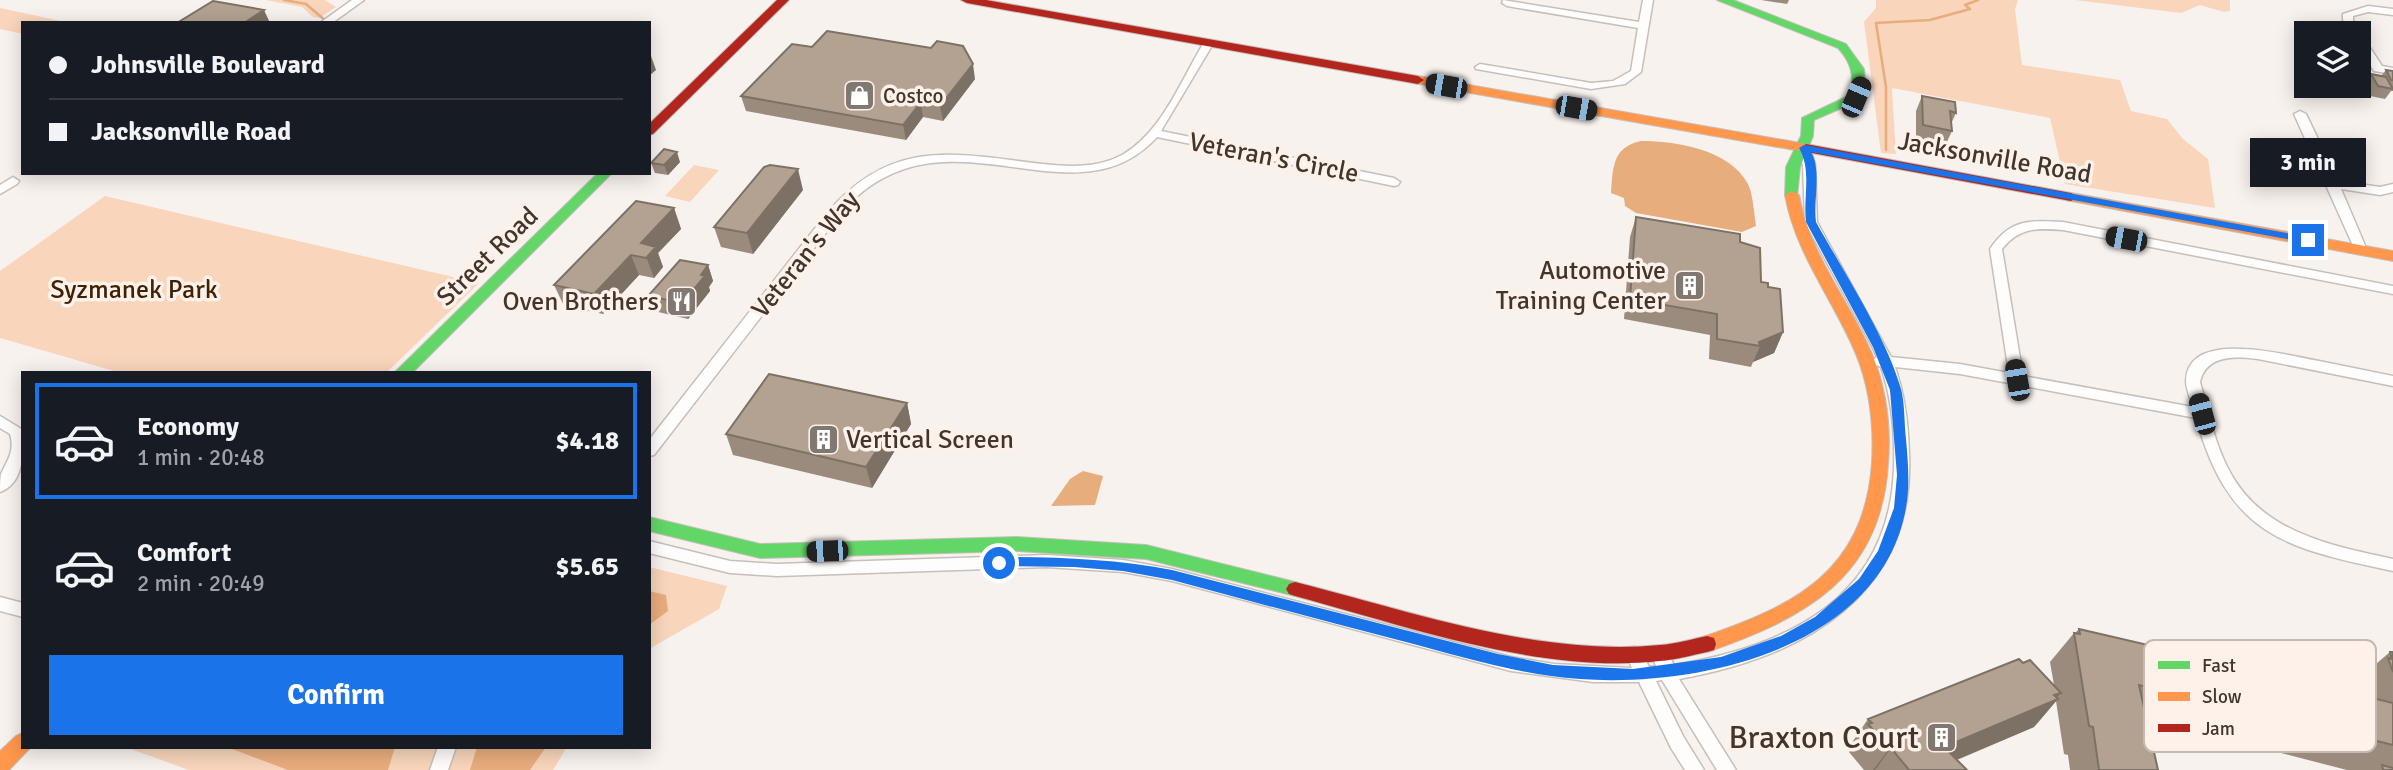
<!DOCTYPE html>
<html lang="en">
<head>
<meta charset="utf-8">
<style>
  :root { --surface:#171b24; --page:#242831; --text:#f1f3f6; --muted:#9ea1a6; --line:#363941; --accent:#1a73e8 }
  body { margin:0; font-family:Signika,sans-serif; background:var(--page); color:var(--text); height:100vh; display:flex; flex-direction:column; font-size:26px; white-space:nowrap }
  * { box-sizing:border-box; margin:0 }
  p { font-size:23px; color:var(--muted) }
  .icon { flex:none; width:38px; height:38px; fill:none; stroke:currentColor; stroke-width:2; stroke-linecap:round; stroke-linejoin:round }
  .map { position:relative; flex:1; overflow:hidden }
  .details { position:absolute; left:21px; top:371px; width:630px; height:378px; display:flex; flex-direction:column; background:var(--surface); border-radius:0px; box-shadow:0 4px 18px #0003 }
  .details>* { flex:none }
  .hud { position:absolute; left:21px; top:21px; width:630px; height:154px; border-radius:0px; box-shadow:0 4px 18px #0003; display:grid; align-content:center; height:154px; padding:0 28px; background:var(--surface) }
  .buttons { position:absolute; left:2294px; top:21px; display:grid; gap:14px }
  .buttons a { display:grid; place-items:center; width:77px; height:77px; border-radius:0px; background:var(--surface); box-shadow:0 4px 18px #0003; font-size:35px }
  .end { position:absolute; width:32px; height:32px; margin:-16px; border:9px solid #1a73e8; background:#fff; box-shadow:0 0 0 4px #fff }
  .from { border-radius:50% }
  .bubble { position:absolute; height:49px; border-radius:0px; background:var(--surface); box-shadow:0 4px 18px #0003; font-size:23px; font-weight:700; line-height:49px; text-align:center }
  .car { position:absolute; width:21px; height:42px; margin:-21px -10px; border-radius:9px; box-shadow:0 0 5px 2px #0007; background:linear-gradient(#222 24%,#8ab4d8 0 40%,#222 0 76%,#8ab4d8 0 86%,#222 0) }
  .hud b { display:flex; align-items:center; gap:24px; height:66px; font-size:26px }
  .hud b+b { border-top:2px solid var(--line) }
  .hud i { width:18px; height:18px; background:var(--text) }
  ul { padding:12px 0 0; list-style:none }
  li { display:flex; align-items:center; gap:21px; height:116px; margin:0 14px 10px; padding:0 14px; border:4px solid transparent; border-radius:0px }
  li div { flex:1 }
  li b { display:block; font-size:26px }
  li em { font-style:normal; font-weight:700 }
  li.active { border-color:var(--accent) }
  li>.icon { width:63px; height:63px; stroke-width:1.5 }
  .cta { display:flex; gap:14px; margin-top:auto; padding:14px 28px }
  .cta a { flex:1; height:80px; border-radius:0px; background:var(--accent); color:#fff; font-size:28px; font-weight:700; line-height:80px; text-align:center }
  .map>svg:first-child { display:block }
  .green { fill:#f8d5bb }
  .water { fill:#e8ad7d }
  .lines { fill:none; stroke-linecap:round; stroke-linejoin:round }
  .stream { stroke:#e8ad7d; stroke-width:2.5 }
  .street-casing { stroke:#c6bfba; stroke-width:3 }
  .fast-casing { stroke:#c6bfba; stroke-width:2 }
  .slow-casing { stroke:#c6bfba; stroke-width:2 }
  .jam-casing { stroke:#c6bfba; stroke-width:2 }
  .street { fill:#fefdfc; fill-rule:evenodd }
  .fast { fill:#63d668; fill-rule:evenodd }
  .slow { fill:#ff974d; fill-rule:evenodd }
  .jam { fill:#b3261e; fill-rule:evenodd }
  .wall { fill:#9a8b7d }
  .shaded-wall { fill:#7d7166 }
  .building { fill:#b3a291; stroke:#7d7166; stroke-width:2 }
  .route { fill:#1a73e8 }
  .labels { text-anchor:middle; stroke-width:7; stroke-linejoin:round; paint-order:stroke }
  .far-poi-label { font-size:21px; fill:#41362e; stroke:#fdf1e9; text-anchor:start }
  .street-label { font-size:26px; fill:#41362e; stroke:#fdf1e9 }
  .poi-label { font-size:26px; fill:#41362e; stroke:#fdf1e9; text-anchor:end }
  .park-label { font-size:26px; fill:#412104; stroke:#fdf1e9 }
  .near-poi-label { font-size:32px; fill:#41362e; stroke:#fdf1e9; text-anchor:end }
  .key { fill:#fdf1e9; stroke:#c5b9b1; stroke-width:2 }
  .key-label { font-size:19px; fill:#41362e }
</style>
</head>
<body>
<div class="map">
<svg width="2393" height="770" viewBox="0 0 2393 770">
  <rect width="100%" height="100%" fill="#f8f2ee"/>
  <!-- green -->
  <path class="green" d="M266,0H325L336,7L319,18L313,17L302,7Z
    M1876,0H2018L2015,9L2022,65L2120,80L2131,111L2167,119L2183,139L2208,159L2215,208L2065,184L2050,118L1892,88L1896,154L1881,153L1864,22L1876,8Z
    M2075,0H2230V11L2224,12L2200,5L2181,13Z
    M0,8L70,23H23V34L0,29Z
    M694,165L719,170L690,202L665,196Z
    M105,196L479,283L386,373H121L0,338V271Z
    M649,567L727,586L719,609L649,649Z
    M125,747H567L553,770H189Z"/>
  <!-- water -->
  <path class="water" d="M1641,141C1676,141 1729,149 1748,184C1753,194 1754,213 1756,226L1742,232L1636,213L1625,206L1624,198L1611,193C1613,168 1612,147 1641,141Z
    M1083,471L1103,476L1095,505L1051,506L1070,479Z
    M649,591L666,595L668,611L649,625Z
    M227,747H395L388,770H288Z
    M477,747H546L530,770H470Z"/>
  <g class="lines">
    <!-- stream -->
    <path class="stream" d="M284,0L306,4L327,22
      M1886,150V87L1876,23L1930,20L1970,9L1965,5L1978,0"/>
    <defs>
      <path id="street" d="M352,0H364L332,23H320Z
        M1503,0L1639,22L1643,0H1653L1641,72L1625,84L1591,89L1476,69L1475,67L1480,64L1591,83L1613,81L1631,71L1638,28L1507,6L1502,3Z
        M2368,6L2393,9V15L2368,12L2353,16V20L2361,33L2359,35V33H2351L2343,20V14Z
        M2359,36L2363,37L2382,66L2393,68V74L2374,71L2359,47Z
        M1208,41L1213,44L1161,131L1394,178L1400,182L1398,185L1394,186L1157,137C1073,229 948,100 846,207L654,455L649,456V440L827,213C893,136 956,154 1043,164C1069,167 1098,168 1122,155C1162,132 1180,82 1203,44Z
        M2300,111L2306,114L2338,181L2380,187L2393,184V192L2380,195L2341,189L2367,250L2365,253L2361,254L2355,250L2294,114Z
        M1804,145L1810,148L1815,165L1817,222L1891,357L1960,364L2009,373L1990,249C2010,219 2029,220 2063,222L2393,286V294L2063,230C2037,228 2019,227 2002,249L2023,376L2193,407C2191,400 2186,389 2186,381C2187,327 2290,356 2319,361C2344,366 2368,371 2393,376V386L2258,359C2235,356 2206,355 2200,382C2209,413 2215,446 2231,474C2264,533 2332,546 2393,559V571C2283,548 2229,535 2196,418L1960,374L1895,367C1905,395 1908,422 1909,452C1916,595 1804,657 1679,679L1736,770H1717L1662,680L1656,681L1683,736L1704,770H1685L1671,748L1639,682H1593L1511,671L1172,581L1123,572L1047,567L777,576L730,573L649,553V541L730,561L777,564L1047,555L1123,560L1172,569L1511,657L1554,664L1632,668L1626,654L1628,649L1634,647L1640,649L1649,667L1656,666L1651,653L1653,648L1659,646L1665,648L1674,665C1789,646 1890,598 1894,467C1895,433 1892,399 1881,367L1873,364L1871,361L1877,357L1872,346L1805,222L1803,165L1798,148Z
        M13,177L19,181L17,184L0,194V185Z
        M0,416L23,430C23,451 25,483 0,492C0,486 0,479 1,474C8,459 15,451 10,434L0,428Z
        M0,597L23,603V617L0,611Z
        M438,747H456L448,770H430Z"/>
      <path id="fast" d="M1717,0H1733L1846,44L1864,69L1865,82L1860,100L1814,120L1813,136L1800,167L1797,198H1787L1785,195L1786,167L1801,136L1802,118L1850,95C1855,76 1851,62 1838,48Z
        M598,173H612L412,373H394Z
        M649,517L760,544L1017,537L1146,545L1295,582L1301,584L1304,589L1301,594L1295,596L1146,559L1017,551L760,558L649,531Z"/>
      <path id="slow" d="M1418,76L1806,144L1812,148L1806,152L1414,83L1412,80Z
        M1792,191L1799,195C1810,255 1848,299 1872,354C1886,388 1891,427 1888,464C1881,578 1805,618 1707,652L1700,650L1698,644L1700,638C1794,606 1864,573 1872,463C1874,426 1870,388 1856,354C1833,299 1796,255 1785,195Z
        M2071,193L2393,251V261L2066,200L2064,197Z
        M23,733V747L30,748L9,770H0V751L16,736Z"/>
      <path id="jam" d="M777,0H789L653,134L649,135V124Z
        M961,0H986L1418,76L1424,80L1418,84L967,3Z
        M1806,144L2071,193L2078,197L2071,201L1801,151L1800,148Z
        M1295,582C1410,611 1540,657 1660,645C1676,644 1692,639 1707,636L1714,638L1716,644L1714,650L1707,652C1692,655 1676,660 1660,661C1540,674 1410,627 1295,596L1289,594L1286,589L1289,584Z"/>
    </defs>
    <!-- street casing -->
    <use href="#street" class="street-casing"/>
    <!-- fast casing -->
    <use href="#fast" class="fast-casing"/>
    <!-- slow casing -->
    <use href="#slow" class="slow-casing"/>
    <!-- jam casing -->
    <use href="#jam" class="jam-casing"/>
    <!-- street -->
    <use href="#street" class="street"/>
    <!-- fast -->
    <use href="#fast" class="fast"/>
    <!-- slow -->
    <use href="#slow" class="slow"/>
    <!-- jam -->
    <use href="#jam" class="jam"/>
  </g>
  <!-- wall -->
  <path class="wall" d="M1761,0H1789L1787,4Z
    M2386,70L2393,71V91H2391L2385,99L2370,96L2364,84L2371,74L2381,76Z
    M975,79L943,121L923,117L906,140L746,111L741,96Z
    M1922,96L1956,113L1951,124L1952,131L1945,146L1916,140V111Z
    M680,162L668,175L655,173L651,163Z
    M803,190L753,254L721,247L714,227Z
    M674,208L681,229L658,253L663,267L654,278L639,275L603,314L564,306L554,285Z
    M1636,217L1740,242L1761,282L1768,287L1783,332L1774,353L1753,362L1751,367L1709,359L1710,335L1624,319L1630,237Z
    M708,265L713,281L709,287L710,291L688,319L654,311L648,296Z
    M907,403L911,424L872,488L733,455L726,434Z
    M2079,629L2175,655L2197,664L2213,694L2235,672L2240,673L2243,670L2261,675L2263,673L2359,698L2355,687L2358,684L2357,680L2390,652H2393V770H2347L2273,751L2271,753L2245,746V743L2226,739L2225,734L2213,731L2208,707L2186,728L2181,727L2178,730L2147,722L2158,770H2070L2068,755L2064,754L2056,701L2034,727L1957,760L1967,770H1864L1849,752L1851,749L1849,747L1868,719L2023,663L2054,685L2050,662L2074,633H2075Z"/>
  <!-- shaded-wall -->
  <path class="shaded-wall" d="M264,10L270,23H244Z
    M651,56L656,70L649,76V57Z
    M973,64L975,79L943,121L940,106Z
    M921,102L923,117L906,140L903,125Z
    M677,152L680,162L668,175L664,165Z
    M798,169L803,190L753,254L747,233Z
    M674,208L681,229L658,253L663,267L654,278L641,243Z
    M631,255L639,275L603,314L594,294Z
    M708,265L713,281L709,287L710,291L688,319L682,303Z
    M1783,332L1774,353L1753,362L1760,346L1759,342Z
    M907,403L911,424L872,488L866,467Z
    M2061,693L2055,700L2058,699L2034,727L1932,770L1944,747Z
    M1891,748L1875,770H1873L1889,749Z"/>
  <!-- building -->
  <path class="building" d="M213,1L264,10L244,23H177Z
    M827,31L931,48L937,41L963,46L973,64L940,106L921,102L903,125L741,96L792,44L812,47Z
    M2386,70L2393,71V80H2391Z
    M2371,74L2386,77L2393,89L2378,86Z
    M1922,96L1955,102L1956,113L1950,111L1952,131L1923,125Z
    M664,149L677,152L664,165L651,163Z
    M770,165L798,169L747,233L714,227L764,167Z
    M636,201L674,208L641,243L656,247L646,258L631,255L594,294L554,285Z
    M1636,217L1740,234V242L1760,248L1761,282L1768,283V287L1780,289L1783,332L1759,342L1760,346L1717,339V314L1630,299Z
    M680,260L708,265L701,275L705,276L682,303L648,296Z
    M769,374L907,403L866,467L726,434Z
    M2079,629L2174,651L2175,655L2196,659L2197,664L2206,666L2215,700L2206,698L2207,701L2139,685L2158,770H2099L2093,727L2089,726L2074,633L2080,634Z
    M2390,652H2393V672L2388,658L2392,659Z
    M2019,659L2023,663L2030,660L2061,693L2054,695L2058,699L1944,747L1967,770H1909L1891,748L1889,749L1868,724L1872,723L1868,719Z
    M2243,670L2264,676L2263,673L2365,699L2364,696L2393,703V745L2301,722L2302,725L2276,718L2275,715L2256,710L2255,706L2243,703L2235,672L2244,674Z
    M2382,765L2393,768V770H2383Z"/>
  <!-- route -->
  <path class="route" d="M1804,145L2308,237L2313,240L2308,243L1811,152C1822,171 1813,200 1816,222C1843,271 1886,336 1901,389C1905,404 1904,423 1906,439C1908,462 1910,485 1906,507C1881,656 1675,694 1551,676C1501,669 1451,654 1402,641C1325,621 1249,601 1172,580L1123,571L1074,567L994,566L992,563L999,557C1058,557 1114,559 1172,570L1498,654L1553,665L1633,669L1721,657L1781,636L1815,617L1859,579L1878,551L1894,508L1897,475L1890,390L1873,347L1806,222C1803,197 1812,170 1799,148Z"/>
  <!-- icons -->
  <defs>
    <symbol id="shop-square" viewBox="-11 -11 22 22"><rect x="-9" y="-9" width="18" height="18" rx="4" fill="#817871" stroke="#fdf1e9"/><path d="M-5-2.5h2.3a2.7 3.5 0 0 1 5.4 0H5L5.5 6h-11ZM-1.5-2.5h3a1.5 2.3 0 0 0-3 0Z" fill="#fff"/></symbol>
    <symbol id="building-square" viewBox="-11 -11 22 22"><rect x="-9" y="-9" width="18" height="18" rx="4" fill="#817871" stroke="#fdf1e9"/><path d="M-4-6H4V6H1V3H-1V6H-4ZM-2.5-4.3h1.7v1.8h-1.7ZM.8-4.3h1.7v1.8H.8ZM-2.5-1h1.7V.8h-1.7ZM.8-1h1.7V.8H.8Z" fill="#fff"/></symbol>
    <symbol id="restaurant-square" viewBox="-11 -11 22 22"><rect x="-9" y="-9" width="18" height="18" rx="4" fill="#817871" stroke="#fdf1e9"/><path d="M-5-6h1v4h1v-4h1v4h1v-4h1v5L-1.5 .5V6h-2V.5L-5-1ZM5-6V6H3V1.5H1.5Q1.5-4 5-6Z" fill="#fff"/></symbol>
  </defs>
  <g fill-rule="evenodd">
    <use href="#shop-square" x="842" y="78" width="35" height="35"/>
    <use href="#building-square" x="1672" y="268" width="35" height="35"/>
    <use href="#restaurant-square" x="664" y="284" width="35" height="35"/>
    <use href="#building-square" x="806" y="422" width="35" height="35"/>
    <use href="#building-square" x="1924" y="720" width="35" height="35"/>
  </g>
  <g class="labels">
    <!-- far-poi labels -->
    <g class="far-poi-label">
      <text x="883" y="103">Costco</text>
    </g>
    <!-- street labels -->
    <g class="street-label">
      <text transform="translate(1274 157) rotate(11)" y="9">Veteran's Circle</text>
      <text transform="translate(1995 157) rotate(10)" y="9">Jacksonville Road</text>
      <text transform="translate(805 254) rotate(-51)" y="9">Veteran's Way</text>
      <text transform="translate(487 256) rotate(-44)" y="9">Street Road</text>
    </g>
    <!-- poi labels -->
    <g class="poi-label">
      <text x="1666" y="279">Automotive<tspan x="1666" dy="30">Training Center</tspan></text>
      <text x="659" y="310">Oven Brothers</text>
      <text x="846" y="448" text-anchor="start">Vertical Screen</text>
    </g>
    <!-- park labels -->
    <g class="park-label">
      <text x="134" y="298">Syzmanek Park</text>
    </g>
    <!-- near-poi labels -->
    <g class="near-poi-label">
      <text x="1919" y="748">Braxton Court</text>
    </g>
  </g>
  <!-- legend -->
  <rect x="2144" y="640" width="232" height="112" rx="10" class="key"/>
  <rect x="2158" y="661" width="32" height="8" fill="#63d668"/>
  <rect x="2158" y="692" width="32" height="9" fill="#ff974d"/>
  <rect x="2158" y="724" width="32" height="8" fill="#b3261e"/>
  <g class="key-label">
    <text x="2202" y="672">Fast</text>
    <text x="2202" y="703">Slow</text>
    <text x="2202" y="735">Jam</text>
  </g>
</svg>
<div class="buttons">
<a><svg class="icon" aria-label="layers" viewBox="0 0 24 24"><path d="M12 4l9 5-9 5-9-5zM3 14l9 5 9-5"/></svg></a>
</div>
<i class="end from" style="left:999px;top:563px"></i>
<i class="end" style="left:2308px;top:240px"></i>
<div class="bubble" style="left:2250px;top:138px;width:116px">3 min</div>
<i class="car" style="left:1446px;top:86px;rotate:280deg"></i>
<i class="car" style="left:1856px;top:97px;rotate:23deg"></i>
<i class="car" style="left:1576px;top:108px;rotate:100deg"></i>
<i class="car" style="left:2126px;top:239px;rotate:281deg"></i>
<i class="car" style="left:2017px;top:380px;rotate:350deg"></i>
<i class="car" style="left:2202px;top:414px;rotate:345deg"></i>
<i class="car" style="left:827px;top:551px;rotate:268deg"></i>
<div class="hud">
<b><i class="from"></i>Johnsville Boulevard</b>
<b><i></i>Jacksonville Road</b>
</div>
<section class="details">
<ul>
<li class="active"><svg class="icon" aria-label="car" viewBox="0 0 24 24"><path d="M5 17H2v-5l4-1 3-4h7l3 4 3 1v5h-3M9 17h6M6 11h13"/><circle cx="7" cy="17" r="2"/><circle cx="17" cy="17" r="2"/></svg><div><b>Economy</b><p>1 min · 20:48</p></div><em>$4.18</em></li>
<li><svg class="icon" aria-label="car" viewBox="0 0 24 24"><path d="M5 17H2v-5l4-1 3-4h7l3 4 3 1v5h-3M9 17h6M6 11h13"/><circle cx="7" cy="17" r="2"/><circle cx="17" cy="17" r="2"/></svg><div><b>Comfort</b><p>2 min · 20:49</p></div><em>$5.65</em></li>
</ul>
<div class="cta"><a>Confirm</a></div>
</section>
</div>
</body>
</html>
